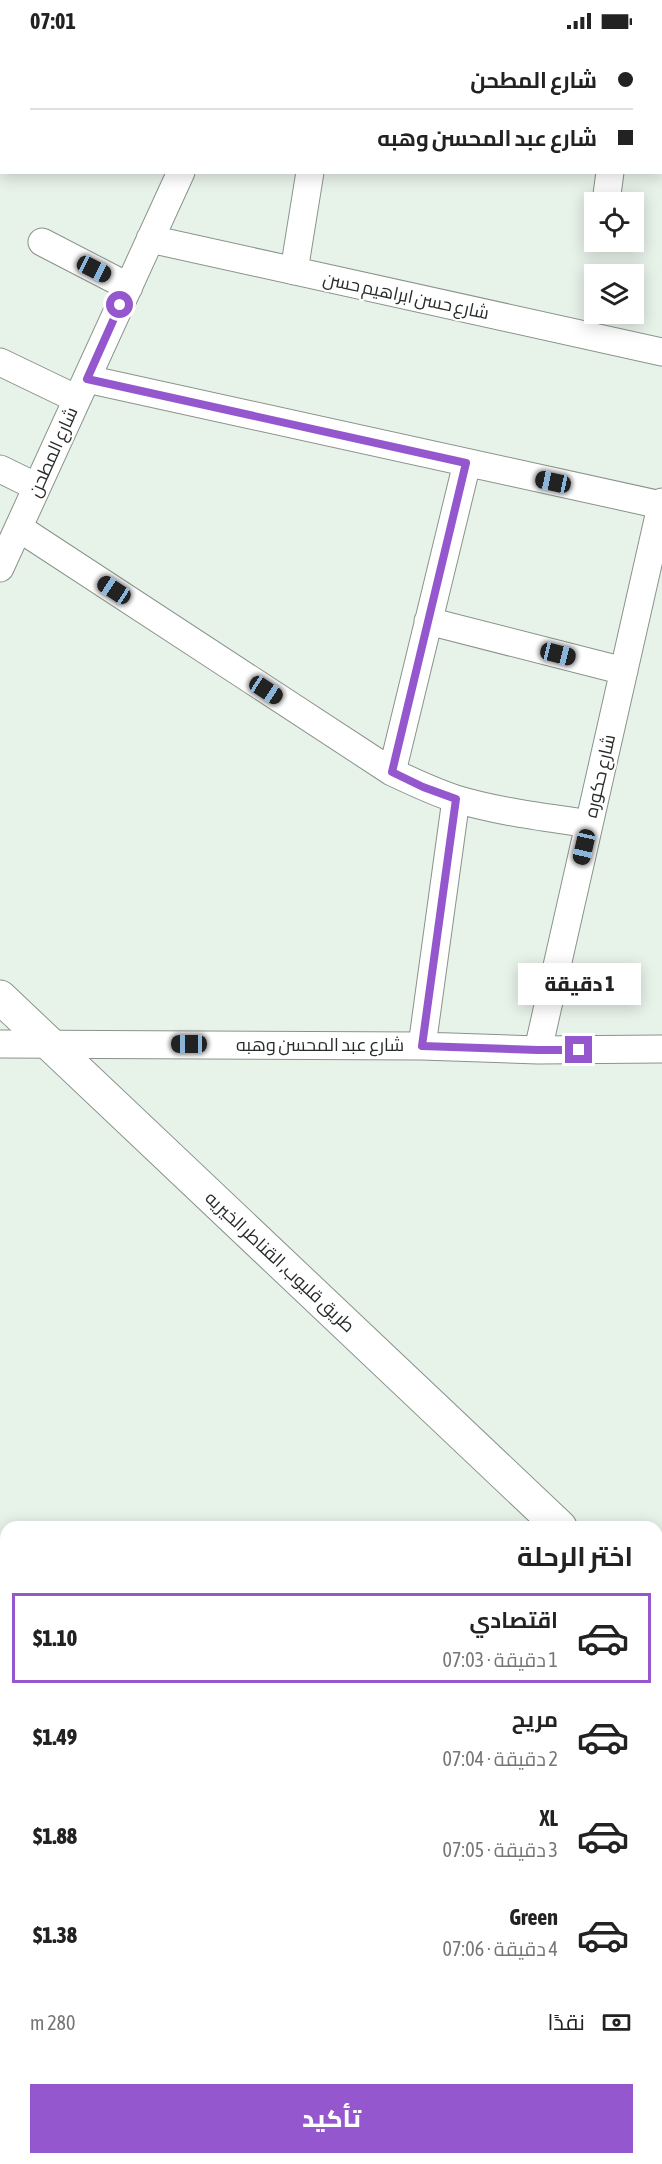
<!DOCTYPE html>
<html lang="ar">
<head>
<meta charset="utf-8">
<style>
  :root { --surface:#fff; --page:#f2f2f2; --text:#222; --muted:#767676; --line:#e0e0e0; --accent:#9557cd }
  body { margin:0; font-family:"Asap Condensed",Cairo,sans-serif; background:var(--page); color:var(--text); direction:rtl; height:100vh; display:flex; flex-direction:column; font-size:22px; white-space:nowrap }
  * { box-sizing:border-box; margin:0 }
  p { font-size:20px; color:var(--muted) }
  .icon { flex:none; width:33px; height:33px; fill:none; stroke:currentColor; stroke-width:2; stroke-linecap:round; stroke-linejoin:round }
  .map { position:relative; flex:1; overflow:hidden; direction:ltr }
  .drawer { position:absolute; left:0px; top:1479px; width:663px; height:644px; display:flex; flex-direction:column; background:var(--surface); border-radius:18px 18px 0 0; box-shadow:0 3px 15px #0003; direction:rtl }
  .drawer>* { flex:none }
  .hud { position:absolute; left:0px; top:0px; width:663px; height:132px; box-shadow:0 3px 15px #0003; direction:rtl; display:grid; align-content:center; height:132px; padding:0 30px; background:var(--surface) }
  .controls { position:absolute; left:584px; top:150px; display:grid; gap:12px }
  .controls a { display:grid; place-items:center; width:60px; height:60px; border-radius:0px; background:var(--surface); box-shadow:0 3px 15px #0003; font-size:30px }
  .end { position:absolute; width:27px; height:27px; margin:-14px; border:8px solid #9557cd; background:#fff; box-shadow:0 0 0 3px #fff }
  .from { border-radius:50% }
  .bubble { position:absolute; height:42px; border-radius:0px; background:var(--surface); box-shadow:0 3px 15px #0003; font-size:20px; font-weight:800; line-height:42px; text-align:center; direction:rtl }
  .car { position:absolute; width:18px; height:36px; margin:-18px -9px; border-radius:8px; box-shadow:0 0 4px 2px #0007; background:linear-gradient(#222 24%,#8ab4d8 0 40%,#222 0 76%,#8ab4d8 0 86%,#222 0) }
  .hud b { display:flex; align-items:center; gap:21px; height:57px; font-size:22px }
  .hud b+b { border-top:2px solid var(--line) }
  .hud i { width:15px; height:15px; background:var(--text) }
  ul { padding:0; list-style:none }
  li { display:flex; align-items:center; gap:18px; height:90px; margin:0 12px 9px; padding:0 18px; border:3px solid transparent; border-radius:0px }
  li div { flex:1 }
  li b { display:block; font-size:22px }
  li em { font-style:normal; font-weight:800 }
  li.on { border-color:var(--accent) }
  li>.icon { width:54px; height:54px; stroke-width:1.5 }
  h2 { padding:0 30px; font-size:27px; line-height:72px }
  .pay { display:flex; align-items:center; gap:15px; height:66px; padding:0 30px; font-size:22px }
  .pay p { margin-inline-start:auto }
  .primary-button { display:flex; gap:12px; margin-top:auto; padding:12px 30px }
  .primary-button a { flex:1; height:69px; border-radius:0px; background:var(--accent); color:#fff; font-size:24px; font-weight:800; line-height:69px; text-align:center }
  .status { display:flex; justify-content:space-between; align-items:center; height:42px; padding:0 30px; background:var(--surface); direction:ltr }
  .status svg { height:16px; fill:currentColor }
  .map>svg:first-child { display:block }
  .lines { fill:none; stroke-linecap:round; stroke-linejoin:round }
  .street-casing { stroke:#89938c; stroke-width:29 }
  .secondary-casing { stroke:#89938c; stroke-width:35 }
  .street { stroke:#fff; stroke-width:27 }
  .secondary { stroke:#fff; stroke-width:33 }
  .route { stroke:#9557cd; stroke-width:8 }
  .labels { text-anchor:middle; stroke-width:4.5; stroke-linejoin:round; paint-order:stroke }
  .street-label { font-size:18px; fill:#272c28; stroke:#fff }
</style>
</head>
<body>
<div class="status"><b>07:01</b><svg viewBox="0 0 49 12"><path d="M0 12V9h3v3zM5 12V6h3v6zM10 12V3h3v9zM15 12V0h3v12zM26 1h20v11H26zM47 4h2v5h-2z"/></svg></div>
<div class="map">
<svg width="662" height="2122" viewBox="0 0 662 2122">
  <rect width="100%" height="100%" fill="#e7f2e9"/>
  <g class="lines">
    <defs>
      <path id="street" d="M31,2V0
        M155,2V0
        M226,2V0
        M346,2V0
        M455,2L456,0
        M520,2L526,0
        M628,2V0
        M0,38H2
        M606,160L610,130
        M150,197L662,310
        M42,200L129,245
        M294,229L310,130
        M0,320L77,357
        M87,337L661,463
        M0,427L37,445
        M19,486L392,730C413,740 434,750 456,757C499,770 545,775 589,782
        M0,526L181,130
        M428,579L624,629
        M392,730L467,421
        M0,1002L422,1004L538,1008L662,1007
        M422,1004L456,757
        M538,1008L662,460
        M0,1652H6
        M657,1662H662"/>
      <path id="secondary" d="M0,955L560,1485
        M657,1577L662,1581"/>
    </defs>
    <!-- street casing -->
    <use href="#street" class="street-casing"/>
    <!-- secondary casing -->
    <use href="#secondary" class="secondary-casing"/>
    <!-- street -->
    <use href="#street" class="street"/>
    <!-- secondary -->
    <use href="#secondary" class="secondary"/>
  </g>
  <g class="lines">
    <!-- route -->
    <path class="route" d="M120,263L87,337L466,421L392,730L423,745L456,757L422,1004L538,1008H579"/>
  </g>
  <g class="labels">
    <!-- street labels -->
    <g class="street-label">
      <text transform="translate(406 254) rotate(12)" y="6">شارع حسن ابراهيم حسن</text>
      <text transform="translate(53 410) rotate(-66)" y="6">شارع المطحن</text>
      <text transform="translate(600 734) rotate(-77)" y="6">شارع حكوره</text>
      <text x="320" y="1009">شارع عبد المحسن وهبه</text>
      <text transform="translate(280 1220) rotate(43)" y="6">طريق قليوب, القناطر الخيريه</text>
    </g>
  </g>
</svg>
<div class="controls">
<a><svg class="icon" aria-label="locate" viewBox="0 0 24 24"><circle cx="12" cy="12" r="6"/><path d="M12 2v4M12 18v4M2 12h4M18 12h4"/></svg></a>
<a><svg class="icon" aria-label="layers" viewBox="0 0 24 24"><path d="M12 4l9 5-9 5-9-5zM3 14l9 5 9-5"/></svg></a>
</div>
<i class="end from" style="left:120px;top:263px"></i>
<i class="end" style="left:579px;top:1008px"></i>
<div class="bubble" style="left:518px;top:921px;width:123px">1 دقيقة</div>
<i class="car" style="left:94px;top:227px;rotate:117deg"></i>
<i class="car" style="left:553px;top:440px;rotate:282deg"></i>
<i class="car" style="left:114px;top:548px;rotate:303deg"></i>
<i class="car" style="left:558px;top:612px;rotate:104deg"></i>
<i class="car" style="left:266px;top:648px;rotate:123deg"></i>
<i class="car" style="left:584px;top:805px;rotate:193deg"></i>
<i class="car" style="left:189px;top:1002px;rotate:270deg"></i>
<div class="hud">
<b><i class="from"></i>شارع المطحن</b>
<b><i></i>شارع عبد المحسن وهبه</b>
</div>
<section class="drawer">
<h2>اختر الرحلة</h2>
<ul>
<li class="on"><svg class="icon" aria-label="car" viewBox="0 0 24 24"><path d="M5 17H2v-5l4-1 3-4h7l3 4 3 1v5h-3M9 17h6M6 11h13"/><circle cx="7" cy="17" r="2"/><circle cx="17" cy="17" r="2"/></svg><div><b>اقتصادي</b><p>1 دقيقة · 07:03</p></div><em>$1.10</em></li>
<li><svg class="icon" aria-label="car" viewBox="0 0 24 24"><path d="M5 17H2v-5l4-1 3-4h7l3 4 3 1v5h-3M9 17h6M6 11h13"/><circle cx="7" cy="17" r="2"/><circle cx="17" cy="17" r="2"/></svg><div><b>مريح</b><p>2 دقيقة · 07:04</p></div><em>$1.49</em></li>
<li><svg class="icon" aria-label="car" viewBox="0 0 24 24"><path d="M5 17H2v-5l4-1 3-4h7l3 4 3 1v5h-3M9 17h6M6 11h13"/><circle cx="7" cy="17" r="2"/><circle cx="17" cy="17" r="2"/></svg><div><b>XL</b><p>3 دقيقة · 07:05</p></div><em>$1.88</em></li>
<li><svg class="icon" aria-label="car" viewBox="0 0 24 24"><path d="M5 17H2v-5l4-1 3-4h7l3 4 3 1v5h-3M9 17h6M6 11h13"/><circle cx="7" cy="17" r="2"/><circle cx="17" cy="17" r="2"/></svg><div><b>Green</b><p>4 دقيقة · 07:06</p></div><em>$1.38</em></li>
</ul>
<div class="pay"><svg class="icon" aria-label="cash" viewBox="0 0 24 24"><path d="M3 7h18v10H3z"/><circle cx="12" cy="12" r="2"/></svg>نقدًا<p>280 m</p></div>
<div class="primary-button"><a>تأكيد</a></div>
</section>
</div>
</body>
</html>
